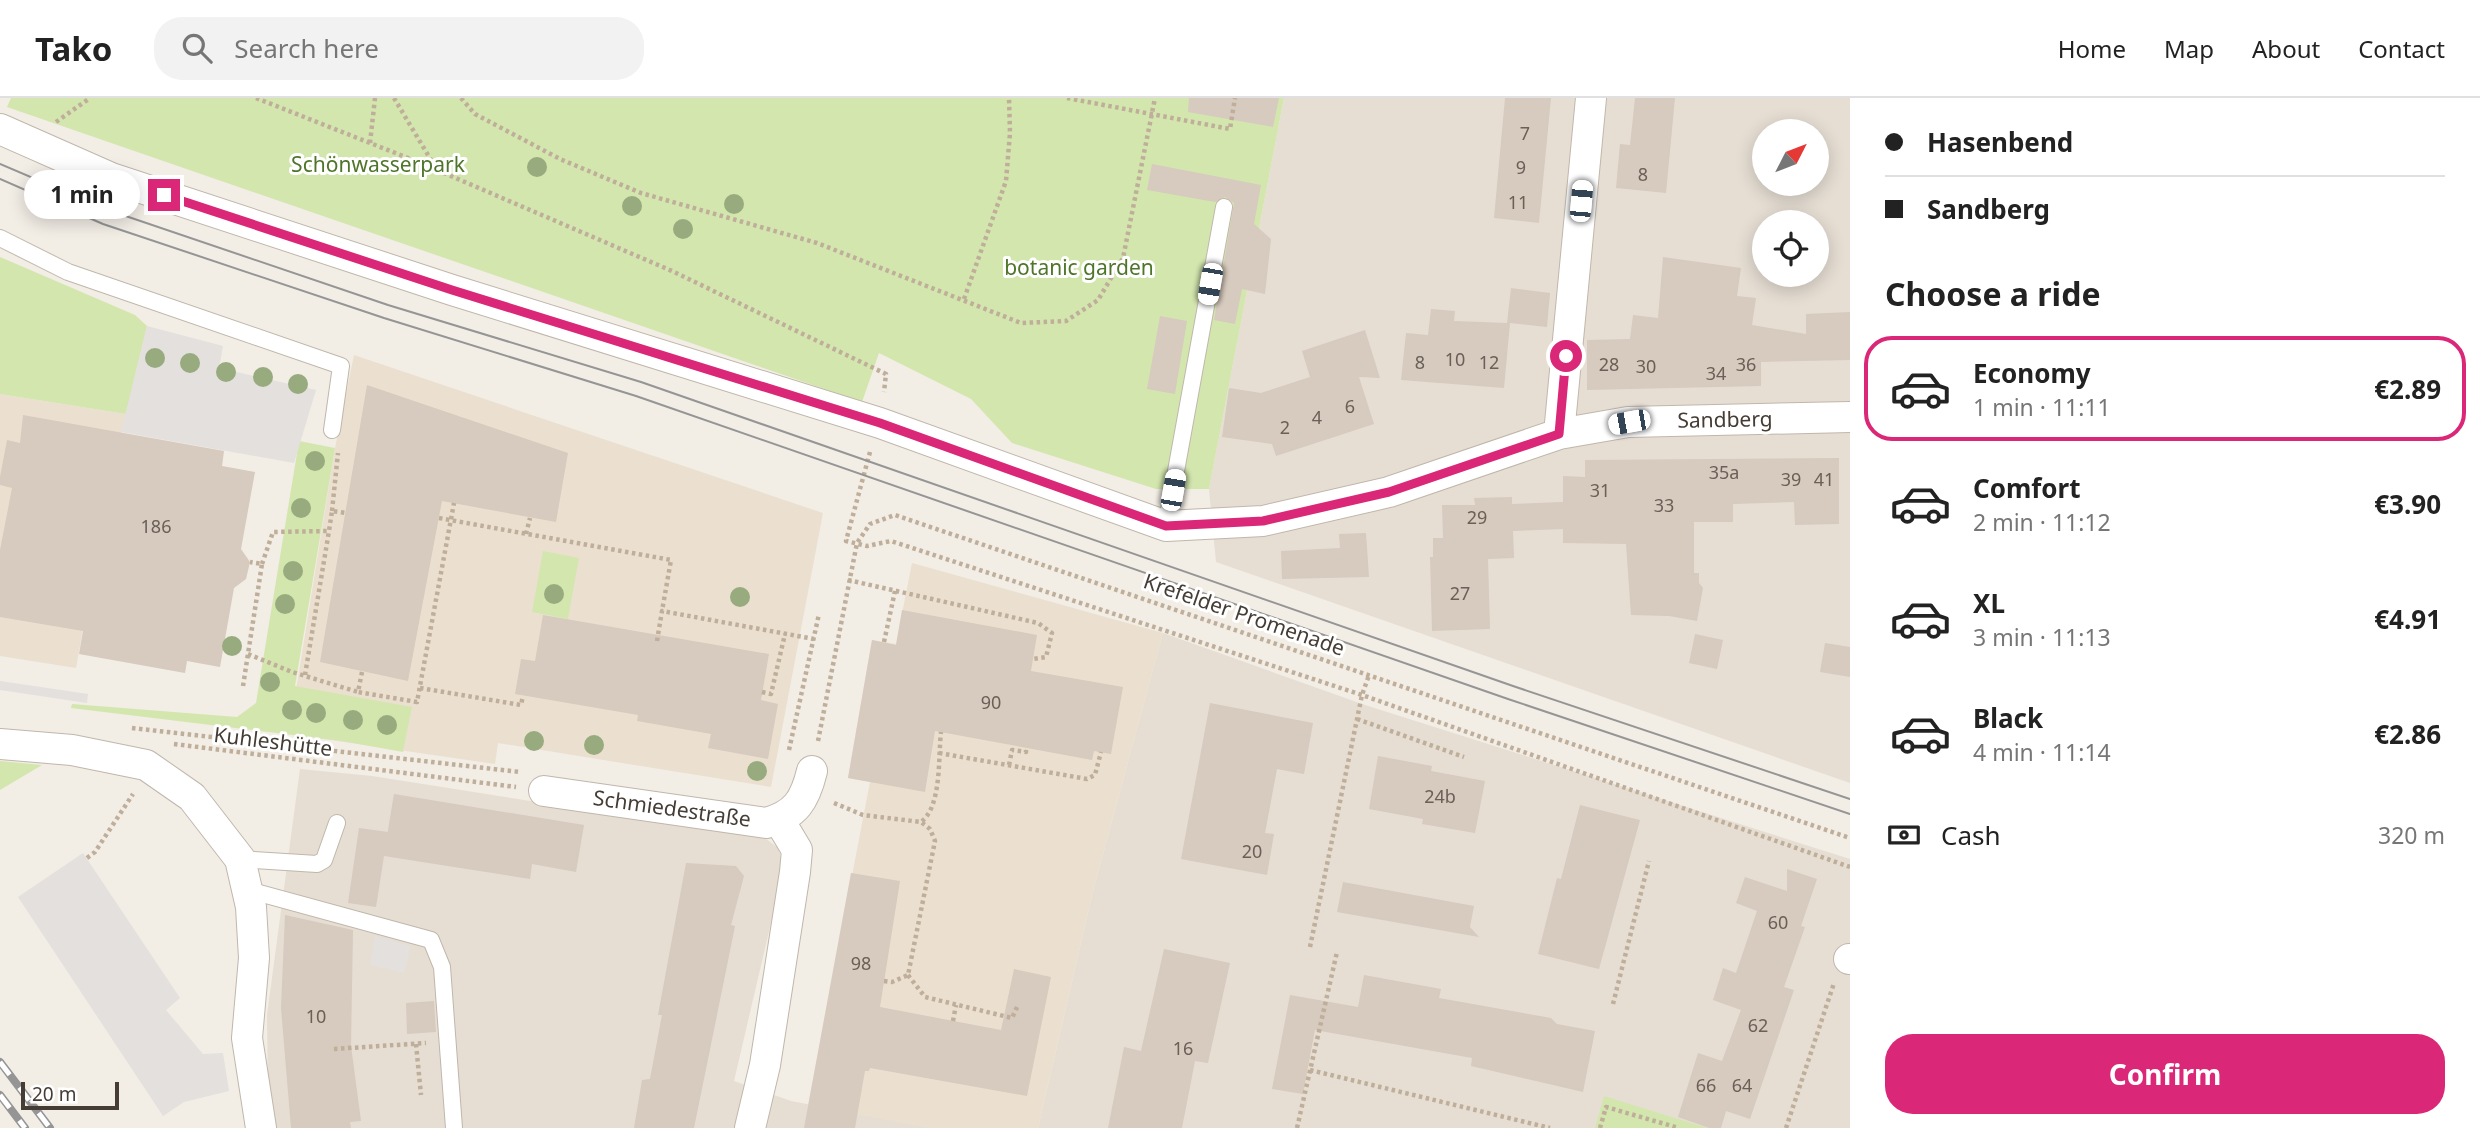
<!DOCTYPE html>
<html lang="en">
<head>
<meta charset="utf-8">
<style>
  :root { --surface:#fff; --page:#f2f2f2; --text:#222; --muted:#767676; --line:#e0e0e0; --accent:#db2777 }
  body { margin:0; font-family:"Noto Sans",sans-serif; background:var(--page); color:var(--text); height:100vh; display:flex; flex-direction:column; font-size:26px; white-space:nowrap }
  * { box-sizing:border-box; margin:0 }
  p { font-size:23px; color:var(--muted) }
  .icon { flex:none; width:38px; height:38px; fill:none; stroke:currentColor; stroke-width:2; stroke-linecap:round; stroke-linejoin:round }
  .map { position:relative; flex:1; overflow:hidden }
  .side { display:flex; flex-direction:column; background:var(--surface); width:630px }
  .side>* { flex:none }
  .hud { display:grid; align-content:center; height:154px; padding:0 35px; background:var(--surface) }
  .needle { width:46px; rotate:48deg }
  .fabs { position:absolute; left:1752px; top:21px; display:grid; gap:14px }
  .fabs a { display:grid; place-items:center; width:77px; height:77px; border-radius:50%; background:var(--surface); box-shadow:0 4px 18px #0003; font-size:35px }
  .scale { position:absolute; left:21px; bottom:18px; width:98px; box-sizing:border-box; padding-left:7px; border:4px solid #453d35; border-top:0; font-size:19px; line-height:24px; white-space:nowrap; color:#453d35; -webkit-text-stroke:5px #fff; paint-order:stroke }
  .end { position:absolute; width:32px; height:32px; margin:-16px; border:9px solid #db2777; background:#fff; box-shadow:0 0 0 4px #fff }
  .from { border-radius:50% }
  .bubble { position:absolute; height:49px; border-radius:24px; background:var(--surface); box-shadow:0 4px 18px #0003; font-size:23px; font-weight:700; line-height:49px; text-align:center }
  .car { position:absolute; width:21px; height:42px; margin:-21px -10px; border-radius:9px; box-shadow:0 0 5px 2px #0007; background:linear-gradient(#fff 24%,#345 0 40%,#fff 0 76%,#345 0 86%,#fff 0) }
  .hud b { display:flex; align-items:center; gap:24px; height:66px; font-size:26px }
  .hud b+b { border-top:2px solid var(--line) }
  .hud i { width:18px; height:18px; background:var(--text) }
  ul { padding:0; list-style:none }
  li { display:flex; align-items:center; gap:21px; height:105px; margin:0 14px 10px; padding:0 21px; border:4px solid transparent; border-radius:28px }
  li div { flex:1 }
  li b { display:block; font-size:26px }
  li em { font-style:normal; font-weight:700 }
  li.active { border-color:var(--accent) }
  li>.icon { width:63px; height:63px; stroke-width:1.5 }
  h2 { padding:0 35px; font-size:32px; line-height:84px }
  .pay { display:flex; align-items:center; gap:18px; height:77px; padding:0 35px; font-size:26px }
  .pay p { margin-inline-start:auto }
  .cta { display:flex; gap:14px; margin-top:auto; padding:14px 35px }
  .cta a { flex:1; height:80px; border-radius:28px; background:var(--accent); color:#fff; font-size:28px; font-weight:700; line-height:80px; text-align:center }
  header { display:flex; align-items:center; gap:42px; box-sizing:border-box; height:98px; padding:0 35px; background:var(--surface); border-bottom:2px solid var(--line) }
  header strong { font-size:33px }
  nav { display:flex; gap:38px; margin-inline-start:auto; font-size:24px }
  .search { width:490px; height:63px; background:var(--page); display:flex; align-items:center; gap:18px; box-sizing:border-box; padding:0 24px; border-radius:28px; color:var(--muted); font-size:26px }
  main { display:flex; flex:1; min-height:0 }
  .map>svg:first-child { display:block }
  .residential { fill:#e6ded3; fill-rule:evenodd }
  .education { fill:#ebe0cf }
  .green { fill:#d3e6ae }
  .parking { fill:#e3e0dd }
  .building { fill:#d7cabe }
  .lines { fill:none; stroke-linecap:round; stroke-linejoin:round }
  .service-casing { stroke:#c0b7ab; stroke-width:18 }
  .minor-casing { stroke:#c0b7ab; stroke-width:32 }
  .path { stroke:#bfae9a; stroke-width:4.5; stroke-dasharray:3.5 3.5; stroke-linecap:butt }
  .service { stroke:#fff; stroke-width:16 }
  .minor { stroke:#fff; stroke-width:30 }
  .tram { stroke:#959595; stroke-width:2 }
  .rail-casing { stroke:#959595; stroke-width:8 }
  .rail { stroke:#fff; stroke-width:5; stroke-dasharray:16; stroke-linecap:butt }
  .tree { fill:#98ab7e }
  .route { stroke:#db2777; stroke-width:9 }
  .labels { text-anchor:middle; stroke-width:6; stroke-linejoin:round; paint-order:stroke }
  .number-label { font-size:18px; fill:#6a6057 }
  .park-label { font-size:21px; fill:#4e7529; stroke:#fff }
  .street-label { font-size:21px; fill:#453d35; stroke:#fff }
</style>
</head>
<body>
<header>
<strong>Tako</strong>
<div class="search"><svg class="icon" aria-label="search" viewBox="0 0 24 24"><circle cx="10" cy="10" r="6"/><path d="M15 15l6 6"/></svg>Search here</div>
<nav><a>Home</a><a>Map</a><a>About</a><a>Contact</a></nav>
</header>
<main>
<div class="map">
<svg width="1850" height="1030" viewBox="0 0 1850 1030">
  <rect width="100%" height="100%" fill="#f2ede5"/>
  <!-- residential -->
  <path class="residential" d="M1284,0H1850V685L1216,464L1209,391ZM1764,33H1816V86H1764ZM1764,124H1816V177H1764Z
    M1163,535L1365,607L1850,761V1030H1038L1094,789Z
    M300,671L372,678L765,740L778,750L784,769L734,983L791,1003L932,1030H275L268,998L267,917Z"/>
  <!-- education -->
  <path class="education" d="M354,257L823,415L771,689L498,645L495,666L289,636L335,350Z
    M0,296L126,316L111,377L76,570L0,558Z
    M912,465L1163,535L1094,789L1038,1030H930L808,1007L870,684L848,680L872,542L896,546Z"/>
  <!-- green -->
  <path class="green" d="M11,0H1284L1209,391H1156L1012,345L971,301L879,255L862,304L7,9Z
    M0,159L135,217L147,228L126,316L0,296Z
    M299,343L335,350L295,588L412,609L403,654L342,643L71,610L72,606L237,619L256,605Z
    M543,453L579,460L568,521L532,514Z
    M0,663L42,667L0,692Z
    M1604,998L1707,1030H1595Z"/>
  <!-- parking -->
  <path class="parking" d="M147,228L223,248L219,270L316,292L294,365L121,334Z
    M0,583L88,596L87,605L0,592Z
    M83,755L180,900L166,912L203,956L223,955L229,993L184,1004L163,1018L18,799Z
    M375,838L411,848L404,875L370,867Z"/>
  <!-- building -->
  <path class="building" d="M1189,0H1279L1273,29L1188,14Z
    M1505,0H1551L1539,125L1494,120Z
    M1635,0H1675L1666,95L1616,90L1620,46L1630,47Z
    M1152,66L1261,87L1254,126L1271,141L1265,196L1242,191L1235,226L1214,222L1234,105L1225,99L1215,104L1147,92Z
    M1663,159L1741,170L1737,198L1756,200L1752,227L1806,236V216L1850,214V262L1761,264V288L1587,292V242L1630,241L1633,217L1658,220Z
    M1511,190L1550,195L1547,229L1510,225L1504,290L1401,282L1406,235L1428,237L1431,211L1455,213L1454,223L1507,225Z
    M1160,218L1187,223L1175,296L1147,291Z
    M1365,232L1380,280L1359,279L1374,326L1276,358L1272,346L1222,339L1229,290L1261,295L1310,279L1302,253Z
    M367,287L568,355L556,424L442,403L408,583L320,564Z
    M23,317L224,353L222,368L255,374L241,451L250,464L246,481L234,490L220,569L187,563L185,575L79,556L83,533L0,519V452L12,390L0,387V379L7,342L20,345Z
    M1839,360V426L1795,427L1794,404L1733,406V424H1694V475H1699V485L1703,490L1697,523L1669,518L1631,517L1626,446L1563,445V431L1513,433L1514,460L1488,461L1490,531L1432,533L1430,459H1433V440H1443L1442,407H1475L1474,400L1512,399V406L1563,404V378L1585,379V362Z
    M1366,435L1369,479L1282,481L1281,453L1340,450L1339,436Z
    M902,512L1037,537L1031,573L1123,589L1111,656L1094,653L1092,662L935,633L925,694L848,680L872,542L896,547Z
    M543,517L769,556L761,602L778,606L768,661L708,650L711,636L637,623L638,617L515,596L521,561L535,563Z
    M1695,536L1723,542L1717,571L1689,565Z
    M1825,545L1850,549V579L1820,574Z
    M1210,605L1313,625L1304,676L1277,671L1265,735L1274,736L1267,777L1181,761Z
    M1378,658L1432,668L1431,673L1485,683L1475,735L1422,726L1423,721L1369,711Z
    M394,696L584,727L576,774L532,766L530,781L384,758L376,809L348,805L359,730L388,734L385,750Z
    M1580,707L1640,722L1599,871L1538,856L1557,780L1561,781Z
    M686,765L736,768L744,778L731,827L735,828L730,853L694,1030H634L642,982L650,981L662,917H658Z
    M1787,771L1817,781L1801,828L1805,829L1784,889L1794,892L1750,1021L1726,1013L1721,1030H1709L1678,1019L1698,955L1722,963L1741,912L1713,902L1723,870L1736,875L1757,813L1736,805L1745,779L1787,793Z
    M851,775L900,783L880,909L1001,932L1014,871L1051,879L1027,998L870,970L869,973H865L855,1030H804Z
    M1343,784L1474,808L1470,829L1479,839L1337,814Z
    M285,817L353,832L351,948L361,1023L350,1024L351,1030H291L281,910Z
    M1164,851L1230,865L1208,965L1195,963L1182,1030H1108L1124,949L1141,953Z
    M1364,877L1441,891L1439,900L1551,920L1557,926L1595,933L1583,994L1471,968L1472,960L1315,932L1303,996L1272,991L1290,897L1358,909Z
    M434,903L436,934L407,936L406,905Z"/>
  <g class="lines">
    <defs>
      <path id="service" d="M0,140L68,174L341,268L332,332
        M1166,428L1224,109
        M240,761L317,766L324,762L337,725
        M248,792L431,842L442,869L454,1030"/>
      <path id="minor" d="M0,31L111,80L452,192L880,325L1166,428L1263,423L1389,394L1559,336L1628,324L1850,319
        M1559,336L1591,0
        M0,646L72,652L146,667L192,699L240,761L251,809L254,860L247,940L261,1030
        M544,693L766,725C796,717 805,702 812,673
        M1849,861H1850
        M750,1030L765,967L795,774L797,752L779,722"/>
    </defs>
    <!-- service casing -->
    <use href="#service" class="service-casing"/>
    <!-- minor casing -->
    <use href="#minor" class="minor-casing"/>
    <!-- path -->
    <path class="path" d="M256,0L436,71
      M394,0L437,72L672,173L886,276L884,294
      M461,0L475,16L560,61L641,95L817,145L1021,225L1066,223L1098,202L1123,160L1155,0
      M1067,0L1230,31L1235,0
      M56,24L90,0
      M370,45L375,0
      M964,201L1006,83L1010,35L1009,0
      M870,354L846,443L867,448L891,443L1362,597L1850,769
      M332,413L338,355
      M439,420L671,462L662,513
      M526,436L530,420
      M262,466L273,434L329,433L332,413L346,415
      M848,482L1038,525L1052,535L1046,559L1033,561
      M657,543L662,513L814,541
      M884,544L895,493
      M248,556L292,574L358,594
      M362,574L358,594L417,604L454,405
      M305,577L329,433
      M243,588L262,466L250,464
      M420,590L521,607L523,598
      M762,594L771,596L785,536
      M1357,621L1464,659
      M132,630L520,674
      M818,643L857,445L870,426L895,417L1850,740
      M174,646L516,689
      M789,652L819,516
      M939,655L1087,681L1095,677L1101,654
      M1009,667L1012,652L1026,654V650
      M834,705L863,717L921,724C942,708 938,660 941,634
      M87,760L95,754L133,696
      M1310,849L1362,597L1369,577
      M908,877L925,899L1012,920L1017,909
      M884,883L892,884L908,877L935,743L930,731L921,724
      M1613,906L1649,763
      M953,923L956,907
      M416,946L421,997
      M334,951L426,945
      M1310,972L1550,1030
      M1297,1030L1337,854
      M1600,1030L1606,1009L1679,1030
      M1786,1030L1834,885"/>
    <!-- service -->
    <use href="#service" class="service"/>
    <!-- minor -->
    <use href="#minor" class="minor"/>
    <!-- tram -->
    <path class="tram" d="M0,66L108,112L388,207L641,284L1513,588L1850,701
      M0,81L103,126L384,220L636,298L1508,601L1850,716"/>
    <defs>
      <path id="rail" d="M0,964L50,1030
        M0,997L25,1030"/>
    </defs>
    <!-- rail casing -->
    <use href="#rail" class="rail-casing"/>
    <!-- rail -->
    <use href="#rail" class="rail"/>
  </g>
  <!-- trees -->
  <g class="tree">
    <circle cx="537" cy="69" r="10"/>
    <circle cx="734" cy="106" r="10"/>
    <circle cx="632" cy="108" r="10"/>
    <circle cx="683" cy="131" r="10"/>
    <circle cx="155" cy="260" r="10"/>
    <circle cx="190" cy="265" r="10"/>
    <circle cx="226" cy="274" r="10"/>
    <circle cx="263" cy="279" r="10"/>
    <circle cx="298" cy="286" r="10"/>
    <circle cx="315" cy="363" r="10"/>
    <circle cx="301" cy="410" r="10"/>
    <circle cx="293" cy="473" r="10"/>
    <circle cx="554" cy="496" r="10"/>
    <circle cx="740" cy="499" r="10"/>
    <circle cx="285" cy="506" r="10"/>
    <circle cx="232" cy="548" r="10"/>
    <circle cx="270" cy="584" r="10"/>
    <circle cx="292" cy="612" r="10"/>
    <circle cx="316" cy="615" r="10"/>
    <circle cx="353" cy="622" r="10"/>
    <circle cx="387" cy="627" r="10"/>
    <circle cx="534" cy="643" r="10"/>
    <circle cx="594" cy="647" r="10"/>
    <circle cx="757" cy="673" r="10"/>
  </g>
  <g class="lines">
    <!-- route -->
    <path class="route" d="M164,97L452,192L880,325L1166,428L1263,423L1389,394L1559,336L1566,258"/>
  </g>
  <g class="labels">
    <!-- number labels -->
    <g class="number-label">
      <text x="1525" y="42">7</text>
      <text x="1521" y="76">9</text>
      <text x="1643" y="83">8</text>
      <text x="1518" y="111">11</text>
      <text x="1455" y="268">10</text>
      <text x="1420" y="271">8</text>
      <text x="1489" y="271">12</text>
      <text x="1609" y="273">28</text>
      <text x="1746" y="273">36</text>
      <text x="1646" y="275">30</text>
      <text x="1716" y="282">34</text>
      <text x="1350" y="315">6</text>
      <text x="1317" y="326">4</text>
      <text x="1285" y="336">2</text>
      <text x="1724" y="381">35a</text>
      <text x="1791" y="388">39</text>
      <text x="1824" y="388">41</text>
      <text x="1600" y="399">31</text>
      <text x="1664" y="414">33</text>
      <text x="1477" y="426">29</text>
      <text x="156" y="435">186</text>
      <text x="1460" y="502">27</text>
      <text x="991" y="611">90</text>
      <text x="1440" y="705">24b</text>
      <text x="1252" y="760">20</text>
      <text x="1778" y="831">60</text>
      <text x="861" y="872">98</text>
      <text x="316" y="925">10</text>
      <text x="1758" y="934">62</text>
      <text x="1183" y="957">16</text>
      <text x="1706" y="994">66</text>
      <text x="1742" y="994">64</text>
    </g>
    <!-- park labels -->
    <g class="park-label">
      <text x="378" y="74">Schönwasserpark</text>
      <text x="1079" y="177">botanic garden</text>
    </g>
    <!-- street labels -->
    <g class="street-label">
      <text transform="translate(1725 322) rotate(-1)" y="7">Sandberg</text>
      <text transform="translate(1244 517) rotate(19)" y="7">Krefelder Promenade</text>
      <text transform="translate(273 644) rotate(7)" y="7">Kuhleshütte</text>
      <text transform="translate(672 711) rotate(8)" y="7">Schmiedestraße</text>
    </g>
  </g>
</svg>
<div class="fabs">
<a><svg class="needle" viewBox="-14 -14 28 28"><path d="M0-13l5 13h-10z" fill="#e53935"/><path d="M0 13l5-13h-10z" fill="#767676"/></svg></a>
<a><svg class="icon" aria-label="locate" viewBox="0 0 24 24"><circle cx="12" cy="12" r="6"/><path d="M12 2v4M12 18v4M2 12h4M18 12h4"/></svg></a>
</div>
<div class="scale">20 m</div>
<i class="end from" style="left:1566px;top:258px"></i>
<i class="end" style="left:164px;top:97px"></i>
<div class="bubble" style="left:24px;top:72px;width:116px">1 min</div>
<i class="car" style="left:1581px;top:103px;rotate:5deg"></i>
<i class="car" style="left:1210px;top:186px;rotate:190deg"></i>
<i class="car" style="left:1629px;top:324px;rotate:260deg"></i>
<i class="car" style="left:1173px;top:392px;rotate:10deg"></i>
</div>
<section class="side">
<div class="hud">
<b><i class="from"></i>Hasenbend</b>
<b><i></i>Sandberg</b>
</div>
<h2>Choose a ride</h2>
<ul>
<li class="active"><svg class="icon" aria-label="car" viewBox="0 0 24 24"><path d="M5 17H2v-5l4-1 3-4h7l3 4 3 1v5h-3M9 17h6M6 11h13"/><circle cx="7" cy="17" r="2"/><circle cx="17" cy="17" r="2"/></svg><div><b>Economy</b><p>1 min · 11:11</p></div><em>€2.89</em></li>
<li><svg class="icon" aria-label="car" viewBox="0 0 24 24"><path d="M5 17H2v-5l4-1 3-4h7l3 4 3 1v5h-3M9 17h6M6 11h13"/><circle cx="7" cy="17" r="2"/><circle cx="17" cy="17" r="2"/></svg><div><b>Comfort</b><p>2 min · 11:12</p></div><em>€3.90</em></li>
<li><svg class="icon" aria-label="car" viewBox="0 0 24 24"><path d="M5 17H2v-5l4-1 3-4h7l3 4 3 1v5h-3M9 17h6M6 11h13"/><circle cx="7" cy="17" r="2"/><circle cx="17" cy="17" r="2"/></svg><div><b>XL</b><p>3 min · 11:13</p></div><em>€4.91</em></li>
<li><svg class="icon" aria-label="car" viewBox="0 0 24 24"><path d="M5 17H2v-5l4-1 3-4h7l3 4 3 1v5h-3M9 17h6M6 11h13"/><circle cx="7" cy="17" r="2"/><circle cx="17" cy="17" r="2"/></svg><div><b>Black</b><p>4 min · 11:14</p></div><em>€2.86</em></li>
</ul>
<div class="pay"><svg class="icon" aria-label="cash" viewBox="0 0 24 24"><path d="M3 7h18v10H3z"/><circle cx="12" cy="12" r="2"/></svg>Cash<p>320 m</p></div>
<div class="cta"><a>Confirm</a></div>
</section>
</main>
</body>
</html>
